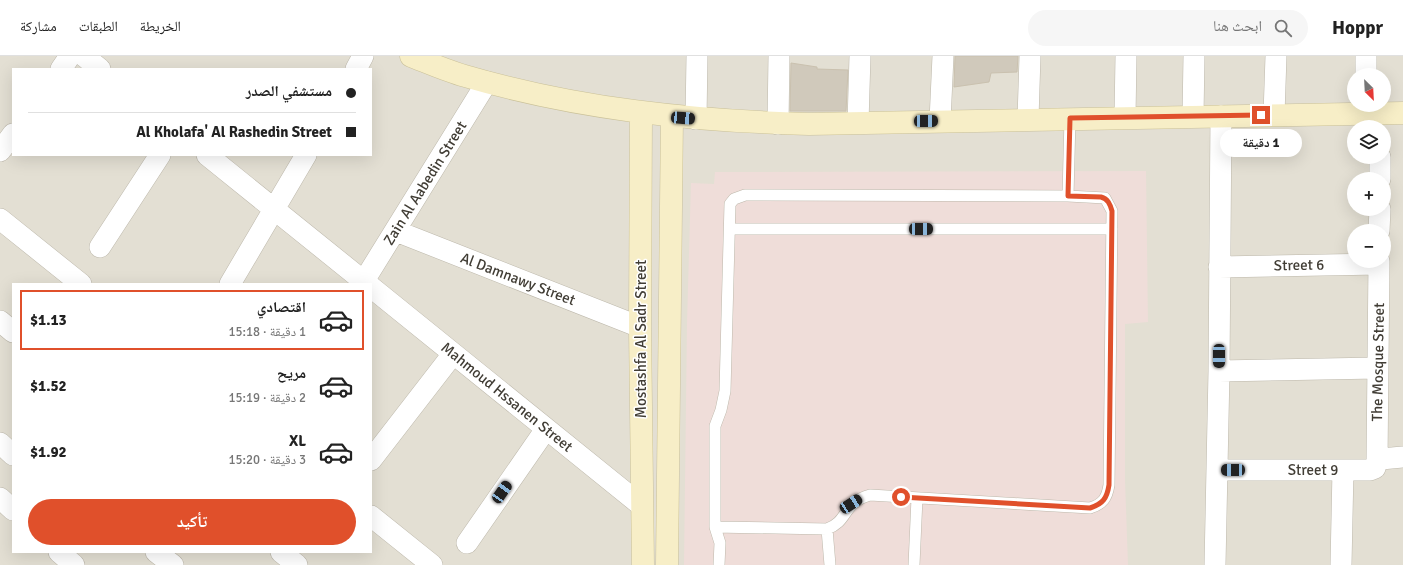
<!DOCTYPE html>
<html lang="ar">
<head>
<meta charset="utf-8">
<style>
  :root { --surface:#fff; --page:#f6f6f6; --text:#222; --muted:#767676; --line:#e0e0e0; --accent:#e0502b }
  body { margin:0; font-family:Signika,"Noto Naskh Arabic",sans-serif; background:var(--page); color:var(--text); direction:rtl; height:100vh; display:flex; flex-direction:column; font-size:15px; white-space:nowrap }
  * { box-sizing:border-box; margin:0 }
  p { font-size:13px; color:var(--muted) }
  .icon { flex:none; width:22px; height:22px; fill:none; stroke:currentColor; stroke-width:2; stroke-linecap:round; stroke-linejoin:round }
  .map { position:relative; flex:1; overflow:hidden; direction:ltr }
  .sheet { position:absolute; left:12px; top:227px; width:360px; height:270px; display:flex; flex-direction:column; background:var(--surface); border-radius:0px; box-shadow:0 4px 16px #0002; direction:rtl }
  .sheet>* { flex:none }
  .banner { position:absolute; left:12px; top:12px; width:360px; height:88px; border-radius:0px; box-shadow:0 4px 16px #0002; direction:rtl; display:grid; align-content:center; height:88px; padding:0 16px; background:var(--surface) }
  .needle { width:26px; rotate:156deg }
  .controls { position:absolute; left:1347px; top:12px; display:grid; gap:8px }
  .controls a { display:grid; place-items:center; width:44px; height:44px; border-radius:50%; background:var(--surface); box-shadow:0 4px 16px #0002; font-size:20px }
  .end { position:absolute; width:18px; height:18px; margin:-9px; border:5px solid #e0502b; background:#fff; box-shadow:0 0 0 2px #fff }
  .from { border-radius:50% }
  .bubble { position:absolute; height:28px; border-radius:14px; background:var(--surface); box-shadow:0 4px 16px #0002; font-size:13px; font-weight:700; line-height:28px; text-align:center; direction:rtl }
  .car { position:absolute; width:12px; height:24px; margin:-12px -6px; border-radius:5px; box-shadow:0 0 3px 1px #0007; background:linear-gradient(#222 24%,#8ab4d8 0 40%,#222 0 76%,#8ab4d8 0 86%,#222 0) }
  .banner b { display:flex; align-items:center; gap:14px; height:38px; font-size:15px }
  .banner b+b { border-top:1px solid var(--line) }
  .banner i { width:10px; height:10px; background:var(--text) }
  ul { padding:7px 0 0; list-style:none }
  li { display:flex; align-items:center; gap:12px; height:60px; margin:0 8px 6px; padding:0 8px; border:2px solid transparent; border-radius:0px }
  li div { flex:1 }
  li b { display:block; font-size:15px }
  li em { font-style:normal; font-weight:700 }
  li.on { border-color:var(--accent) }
  li>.icon { width:36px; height:36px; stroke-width:1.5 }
  .action { display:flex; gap:8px; margin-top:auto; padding:8px 16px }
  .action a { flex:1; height:46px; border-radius:24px; background:var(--accent); color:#fff; font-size:16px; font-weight:700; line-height:46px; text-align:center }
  header { display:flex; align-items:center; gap:24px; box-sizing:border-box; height:56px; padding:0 20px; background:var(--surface); border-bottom:1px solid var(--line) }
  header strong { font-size:19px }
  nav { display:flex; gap:22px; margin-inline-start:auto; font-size:14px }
  .search { width:280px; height:36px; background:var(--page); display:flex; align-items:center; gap:10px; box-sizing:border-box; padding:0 14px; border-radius:22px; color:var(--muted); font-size:15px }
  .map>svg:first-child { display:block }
  .residential { fill:#e3dfd3; fill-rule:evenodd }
  .medical { fill:#efddd9 }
  .building { fill:#d0c9bb; stroke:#cac1af }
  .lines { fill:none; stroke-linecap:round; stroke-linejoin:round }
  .service-casing { stroke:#bdb8ab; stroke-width:12 }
  .minor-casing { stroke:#bdb8ab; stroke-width:22 }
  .secondary-casing { stroke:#cac199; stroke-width:23 }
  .service { stroke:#fff; stroke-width:11 }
  .minor { stroke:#fff; stroke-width:21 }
  .secondary { stroke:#f7eec7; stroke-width:22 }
  .route { stroke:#e0502b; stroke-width:5 }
  .labels { text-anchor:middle; stroke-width:3; stroke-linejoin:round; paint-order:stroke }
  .street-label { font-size:15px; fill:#413d35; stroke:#fff }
</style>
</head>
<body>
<header>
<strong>Hoppr</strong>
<div class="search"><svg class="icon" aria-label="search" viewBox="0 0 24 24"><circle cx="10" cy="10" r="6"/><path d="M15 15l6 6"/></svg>ابحث هنا</div>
<nav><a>الخريطة</a><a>الطبقات</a><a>مشاركة</a></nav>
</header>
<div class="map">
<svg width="1403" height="509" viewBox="0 0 1403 509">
  <rect width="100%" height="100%" fill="#f0ede4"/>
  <!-- residential -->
  <path class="residential" d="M0,0H1403V509H0ZM13,13H371V99H13ZM1354,19H1384V49H1354ZM1354,71H1384V101H1354ZM1354,123H1384V153H1354ZM1354,175H1384V205H1354ZM13,228H371V496H13Z"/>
  <!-- medical -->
  <path class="medical" d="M1146,115L1148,266L1125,268V424L1128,509H684L687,267L691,127L714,128L715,116Z"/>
  <!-- building -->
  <path class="building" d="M955,0H1018L1017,16L991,17L989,26L954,31Z
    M791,7L817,11V13L848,14L846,55H790Z"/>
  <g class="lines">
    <defs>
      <path id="service" d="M1068,140L1070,62
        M730,173H1112
        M715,471L827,473C849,465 842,447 870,439L1090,452C1103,448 1107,442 1109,429L1112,155L1105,142L1068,140L745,139L734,143L730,148L725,335L721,354L715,370V471L720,487L719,509
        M827,473L830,509
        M914,509L917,442"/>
      <path id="minor" d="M84,0L100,13
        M61,13L70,0
        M356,13L363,0
        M1366,19V0
        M1274,59L1276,0
        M1193,60L1194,0
        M1125,61L1126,0
        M696,63L697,0
        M1028,63L1030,0
        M940,65L943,0
        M858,67L860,0
        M778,68L779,0
        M0,95L13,78
        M207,99L367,228
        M1380,123V101
        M0,163L81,228
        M396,175L640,271
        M1379,175L1380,153
        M100,191L160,99
        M1219,211L1379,208
        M230,228L306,99
        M362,228L487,26
        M371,231L642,450
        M0,265L13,276
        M1219,315L1377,312
        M0,387L13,399
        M371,404L453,298
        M1377,406L1379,205
        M1217,414H1370L1375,412L1377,406L1381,403L1403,401
        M0,442L13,454
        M371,460L432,509
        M467,487L546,373
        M59,496L74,509
        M156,496L173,509
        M281,496L297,509
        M1215,509L1219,315L1221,60
        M1341,509L1343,414"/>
      <path id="secondary" d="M411,0C429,7 447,15 465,20C578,53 692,65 809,68L1403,57
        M641,57L640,271L643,509
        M667,509L672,61"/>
    </defs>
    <!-- service casing -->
    <use href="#service" class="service-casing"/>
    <!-- minor casing -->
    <use href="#minor" class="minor-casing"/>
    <!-- secondary casing -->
    <use href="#secondary" class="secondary-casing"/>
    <!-- service -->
    <use href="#service" class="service"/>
    <!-- minor -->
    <use href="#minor" class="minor"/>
    <!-- secondary -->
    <use href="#secondary" class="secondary"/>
  </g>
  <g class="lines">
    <!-- route -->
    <path class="route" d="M901,441L1090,452C1103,448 1107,442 1109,429L1112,155C1110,148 1108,143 1101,141L1068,140L1070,62L1261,59"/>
  </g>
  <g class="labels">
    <!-- street labels -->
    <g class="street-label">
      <text transform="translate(425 127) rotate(-58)" y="5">Zain Al Aabedin Street</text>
      <text transform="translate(1299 209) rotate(-1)" y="5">Street 6</text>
      <text transform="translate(518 223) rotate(21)" y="5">Al Damnawy Street</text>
      <text transform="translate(641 283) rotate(-90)" y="5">Mostashfa Al Sadr Street</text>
      <text transform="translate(1378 306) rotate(-89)" y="5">The Mosque Street</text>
      <text transform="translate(507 341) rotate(39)" y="5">Mahmoud Hssanen Street</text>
      <text x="1313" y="419">Street 9</text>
    </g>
  </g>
</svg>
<div class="controls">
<a><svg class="needle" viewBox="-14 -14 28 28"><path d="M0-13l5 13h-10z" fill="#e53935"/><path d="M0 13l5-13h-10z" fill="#767676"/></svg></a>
<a><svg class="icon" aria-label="layers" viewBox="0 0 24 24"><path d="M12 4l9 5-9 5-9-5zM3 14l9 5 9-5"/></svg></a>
<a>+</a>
<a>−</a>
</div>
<i class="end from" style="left:901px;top:441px"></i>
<i class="end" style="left:1261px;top:59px"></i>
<div class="bubble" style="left:1220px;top:73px;width:82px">1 دقيقة</div>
<i class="car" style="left:683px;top:62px;rotate:94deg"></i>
<i class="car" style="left:926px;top:65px;rotate:89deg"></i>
<i class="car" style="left:921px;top:173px;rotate:90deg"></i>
<i class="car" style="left:1219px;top:300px;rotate:180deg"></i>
<i class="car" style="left:1233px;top:414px;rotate:270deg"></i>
<i class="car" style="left:502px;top:436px;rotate:35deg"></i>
<i class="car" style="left:851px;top:448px;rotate:57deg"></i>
<div class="banner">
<b><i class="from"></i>مستشفي الصدر</b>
<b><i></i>Al Kholafa' Al Rashedin Street</b>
</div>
<section class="sheet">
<ul>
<li class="on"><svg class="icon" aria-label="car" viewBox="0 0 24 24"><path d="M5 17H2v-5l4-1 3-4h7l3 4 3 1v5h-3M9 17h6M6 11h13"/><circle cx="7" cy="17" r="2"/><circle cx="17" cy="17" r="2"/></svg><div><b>اقتصادي</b><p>1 دقيقة · 15:18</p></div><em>$1.13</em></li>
<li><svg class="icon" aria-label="car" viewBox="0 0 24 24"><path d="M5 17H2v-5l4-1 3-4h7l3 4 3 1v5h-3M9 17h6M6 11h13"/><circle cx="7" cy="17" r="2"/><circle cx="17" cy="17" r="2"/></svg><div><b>مريح</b><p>2 دقيقة · 15:19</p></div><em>$1.52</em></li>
<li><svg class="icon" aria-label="car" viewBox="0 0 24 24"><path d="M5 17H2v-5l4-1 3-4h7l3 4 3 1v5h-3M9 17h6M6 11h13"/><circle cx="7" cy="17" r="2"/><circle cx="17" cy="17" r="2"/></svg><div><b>XL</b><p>3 دقيقة · 15:20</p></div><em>$1.92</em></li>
</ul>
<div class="action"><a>تأكيد</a></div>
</section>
</div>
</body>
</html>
